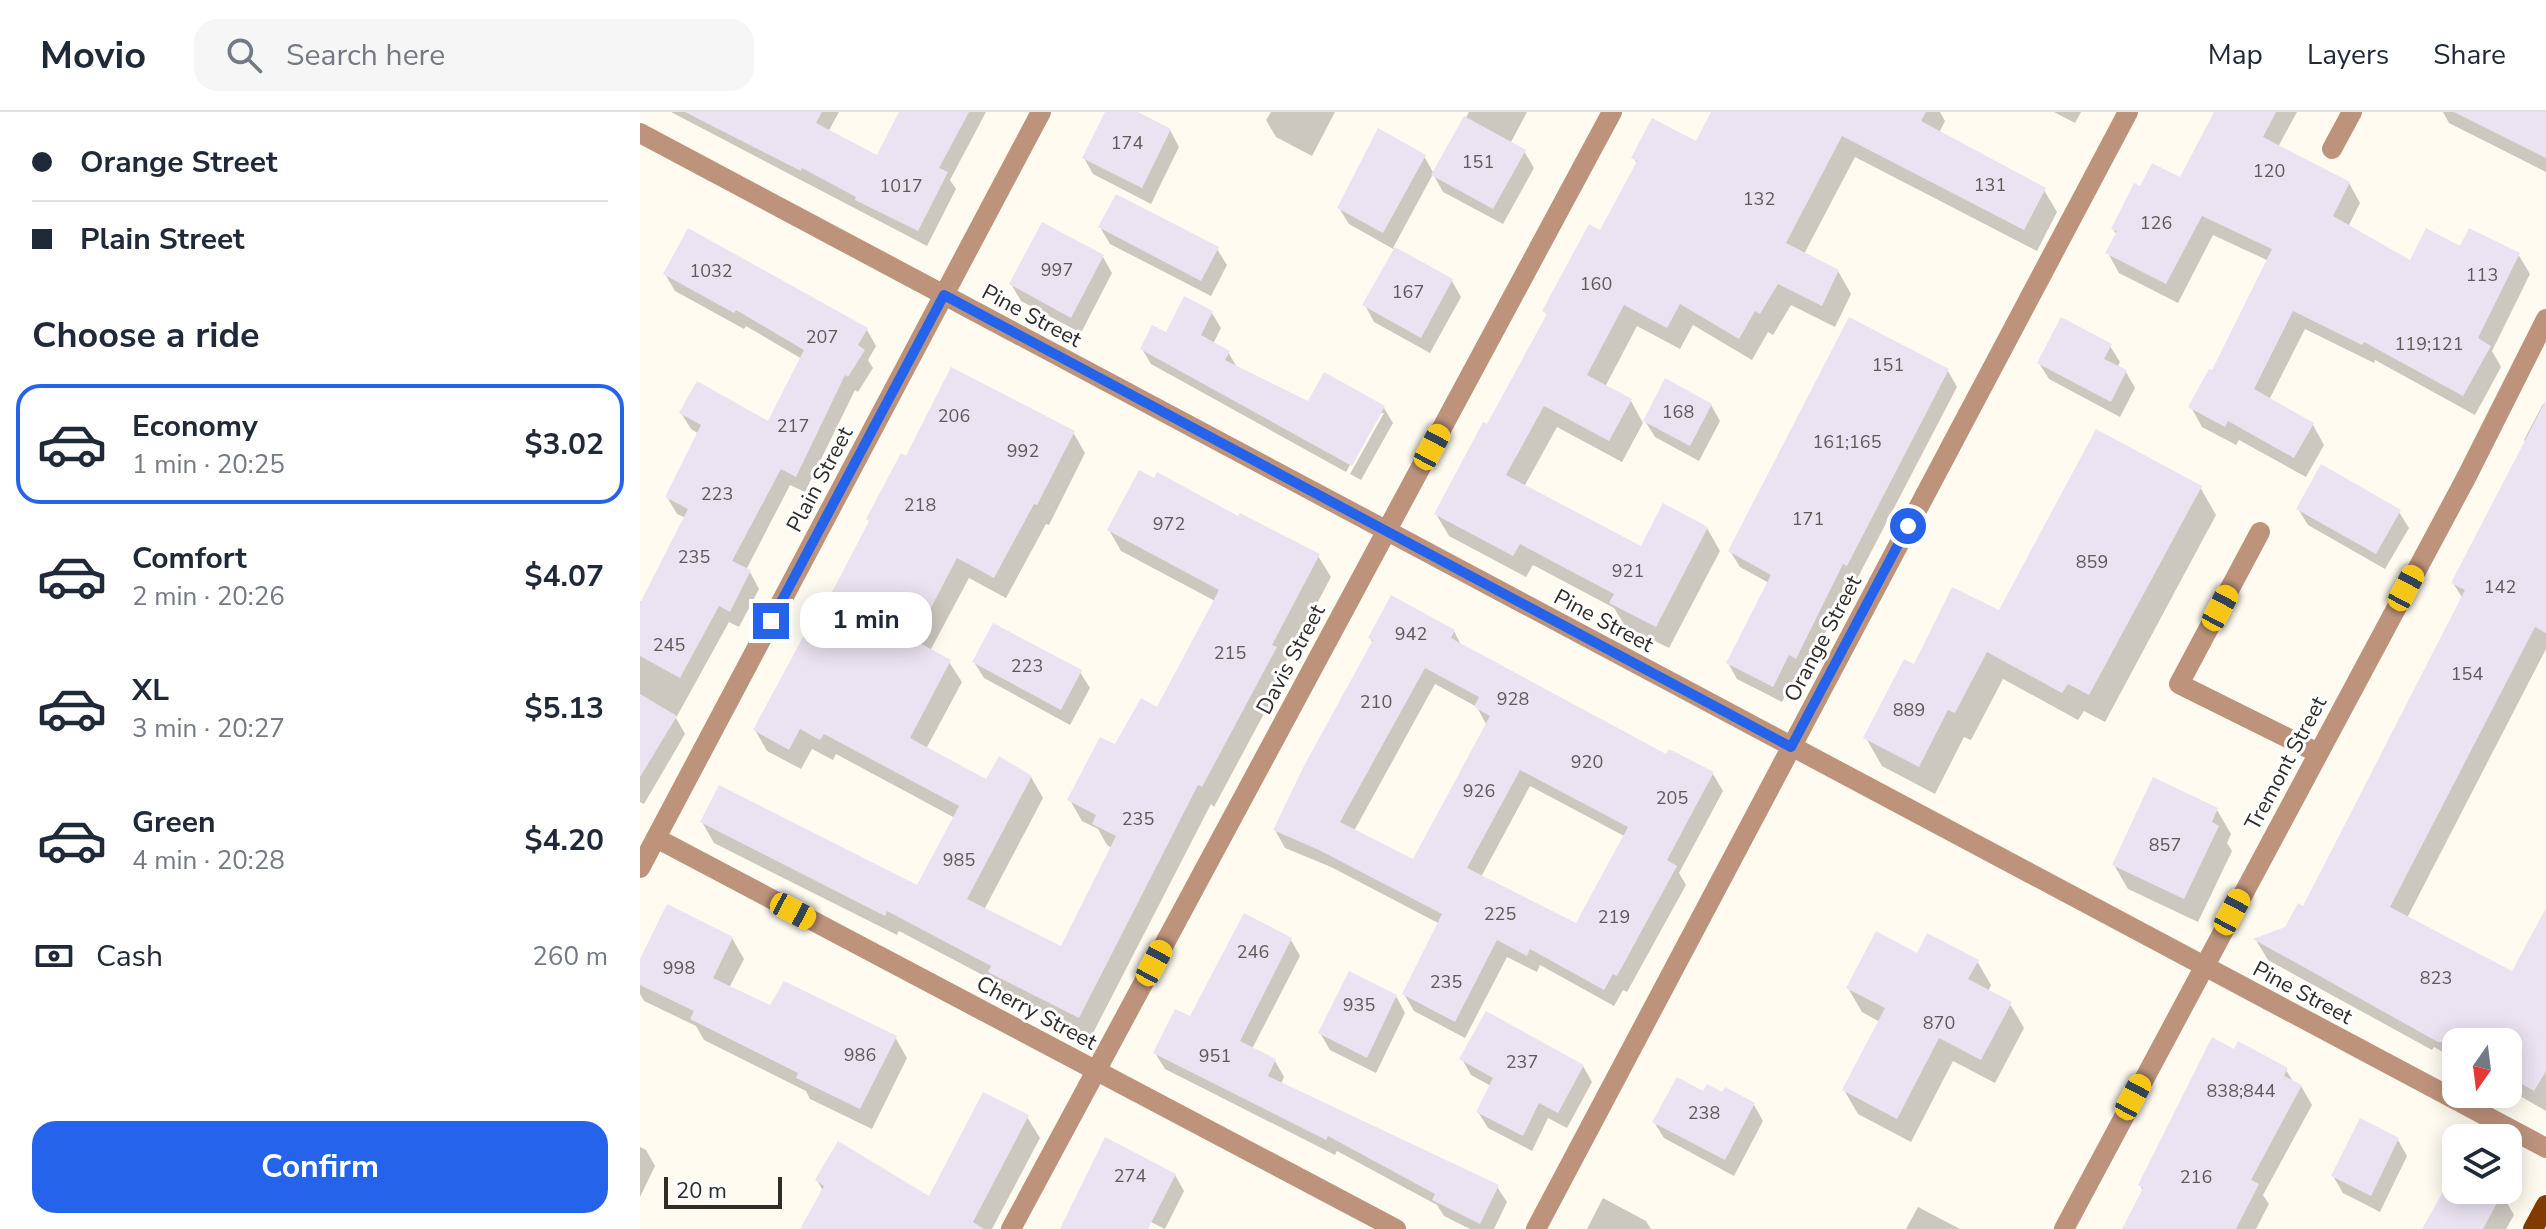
<!DOCTYPE html>
<html lang="en">
<head>
<meta charset="utf-8">
<style>
  :root { --surface:#fff; --page:#f6f6f7; --text:#1f2937; --muted:#747a83; --line:#e0e1e3; --accent:#2563eb }
  body { margin:0; font-family:"Nunito Sans",sans-serif; background:var(--page); color:var(--text); height:100vh; display:flex; flex-direction:column; font-size:30px; white-space:nowrap }
  * { box-sizing:border-box; margin:0 }
  p { font-size:26px; color:var(--muted) }
  .icon { flex:none; width:44px; height:44px; fill:none; stroke:currentColor; stroke-width:2; stroke-linecap:round; stroke-linejoin:round }
  .map { position:relative; flex:1; overflow:hidden }
  .side { display:flex; flex-direction:column; background:var(--surface); width:640px }
  .side>* { flex:none }
  .top-card { display:grid; align-content:center; height:176px; padding:0 32px; background:var(--surface) }
  .needle { width:52px; rotate:194deg }
  .controls { position:absolute; left:1802px; top:916px; display:grid; gap:16px }
  .controls a { display:grid; place-items:center; width:80px; height:80px; border-radius:16px; background:var(--surface); box-shadow:0 4px 20px #0003; font-size:40px }
  .scale { position:absolute; left:24px; bottom:20px; width:118px; box-sizing:border-box; padding-left:8px; border:4px solid #2f2d28; border-top:0; font-size:22px; line-height:28px; white-space:nowrap; color:#2f2d28; -webkit-text-stroke:6px #fff; paint-order:stroke }
  .end { position:absolute; width:36px; height:36px; margin:-18px; border:10px solid #2563eb; background:#fff; box-shadow:0 0 0 4px #fff }
  .from { border-radius:50% }
  .bubble { position:absolute; height:56px; border-radius:24px; background:var(--surface); box-shadow:0 4px 20px #0003; font-size:26px; font-weight:700; line-height:56px; text-align:center }
  .car { position:absolute; width:24px; height:48px; margin:-24px -12px; border-radius:10px; box-shadow:0 0 6px 2px #0007; background:linear-gradient(#f5c518 24%,#345 0 40%,#f5c518 0 76%,#345 0 86%,#f5c518 0) }
  .top-card b { display:flex; align-items:center; gap:28px; height:76px; font-size:30px }
  .top-card b+b { border-top:2px solid var(--line) }
  .top-card i { width:20px; height:20px; background:var(--text) }
  ul { padding:0; list-style:none }
  li { display:flex; align-items:center; gap:24px; height:120px; margin:0 16px 12px; padding:0 16px; border:4px solid transparent; border-radius:24px }
  li div { flex:1 }
  li b { display:block; font-size:30px }
  li em { font-style:normal; font-weight:700 }
  li.active { border-color:var(--accent) }
  li>.icon { width:72px; height:72px; stroke-width:1.5 }
  h2 { padding:0 32px; font-size:36px; line-height:96px }
  .pay { display:flex; align-items:center; gap:20px; height:88px; padding:0 32px; font-size:30px }
  .pay p { margin-inline-start:auto }
  .button { display:flex; gap:16px; margin-top:auto; padding:16px 32px }
  .button a { flex:1; height:92px; border-radius:24px; background:var(--accent); color:#fff; font-size:32px; font-weight:700; line-height:92px; text-align:center }
  header { display:flex; align-items:center; gap:48px; box-sizing:border-box; height:112px; padding:0 40px; background:var(--surface); border-bottom:2px solid var(--line) }
  header strong { font-size:38px }
  nav { display:flex; gap:44px; margin-inline-start:auto; font-size:28px }
  .search { width:560px; height:72px; background:var(--page); display:flex; align-items:center; gap:20px; box-sizing:border-box; padding:0 28px; border-radius:24px; color:var(--muted); font-size:30px }
  main { display:flex; flex:1; min-height:0 }
  .map>svg:first-child { display:block }
  .shadow { fill:#0003; fill-rule:evenodd }
  .building { fill:#ebe3f1; fill-rule:evenodd }
  .lines { fill:none; stroke-linecap:round; stroke-linejoin:round }
  .minor { stroke:#bd937c; stroke-width:20 }
  .major { stroke:#813b00; stroke-width:20 }
  .route { stroke:#2563eb; stroke-width:10 }
  .labels { text-anchor:middle; stroke-width:6; stroke-linejoin:round; paint-order:stroke }
  .number-label { font-size:18px; fill:#5e5a5a }
  .street-label { font-size:22px; fill:#2f2d28; stroke:#fff }
</style>
</head>
<body>
<header>
<strong>Movio</strong>
<div class="search"><svg class="icon" aria-label="search" viewBox="0 0 24 24"><circle cx="10" cy="10" r="6"/><path d="M15 15l6 6"/></svg>Search here</div>
<nav><a>Map</a><a>Layers</a><a>Share</a></nav>
</header>
<main>
<section class="side">
<div class="top-card">
<b><i class="from"></i>Orange Street</b>
<b><i></i>Plain Street</b>
</div>
<h2>Choose a ride</h2>
<ul>
<li class="active"><svg class="icon" aria-label="car" viewBox="0 0 24 24"><path d="M5 17H2v-5l4-1 3-4h7l3 4 3 1v5h-3M9 17h6M6 11h13"/><circle cx="7" cy="17" r="2"/><circle cx="17" cy="17" r="2"/></svg><div><b>Economy</b><p>1 min · 20:25</p></div><em>$3.02</em></li>
<li><svg class="icon" aria-label="car" viewBox="0 0 24 24"><path d="M5 17H2v-5l4-1 3-4h7l3 4 3 1v5h-3M9 17h6M6 11h13"/><circle cx="7" cy="17" r="2"/><circle cx="17" cy="17" r="2"/></svg><div><b>Comfort</b><p>2 min · 20:26</p></div><em>$4.07</em></li>
<li><svg class="icon" aria-label="car" viewBox="0 0 24 24"><path d="M5 17H2v-5l4-1 3-4h7l3 4 3 1v5h-3M9 17h6M6 11h13"/><circle cx="7" cy="17" r="2"/><circle cx="17" cy="17" r="2"/></svg><div><b>XL</b><p>3 min · 20:27</p></div><em>$5.13</em></li>
<li><svg class="icon" aria-label="car" viewBox="0 0 24 24"><path d="M5 17H2v-5l4-1 3-4h7l3 4 3 1v5h-3M9 17h6M6 11h13"/><circle cx="7" cy="17" r="2"/><circle cx="17" cy="17" r="2"/></svg><div><b>Green</b><p>4 min · 20:28</p></div><em>$4.20</em></li>
</ul>
<div class="pay"><svg class="icon" aria-label="cash" viewBox="0 0 24 24"><path d="M3 7h18v10H3z"/><circle cx="12" cy="12" r="2"/></svg>Cash<p>260 m</p></div>
<div class="button"><a>Confirm</a></div>
</section>
<div class="map">
<svg width="1906" height="1117" viewBox="0 0 1906 1117">
  <rect width="100%" height="100%" fill="#fffbf0"/>
  <!-- shadow -->
  <path class="shadow" d="M31,0H199L188,20L238,46L269,0H346L310,68L316,77L287,134Z
    M467,0H495L530,18L539,35L511,92L453,62L444,46Z
    M631,0H695L672,44L636,25L626,8Z
    M829,0H887L870,32L884,39L894,56L863,112L803,80L793,62L753,136L812,169L821,185L790,241L734,210L725,193L755,138L709,112L699,96L784,44L794,62Z
    M1073,0H1300L1305,9L1299,21L1404,78L1417,100L1397,139L1215,45L1164,142L1198,159L1211,182L1195,215L1151,193L1133,223L1128,220L1112,248L1053,213L1040,237L997,214L965,275L991,289L1003,311L982,350L917,315L884,375L1002,437L1067,416L1080,439L1029,536L985,514L974,496L893,453L886,465L809,424L796,402L848,315L908,205L905,199L961,121L997,52L994,46L1057,31Z
    M1414,0H1441L1435,11Z
    M1576,0H1657L1638,35L1709,71L1720,91L1708,115L1771,151L1821,136L1878,142L1890,162L1852,239L1861,255L1835,303L1735,248L1734,251L1665,217L1629,288L1673,313L1684,333L1666,365L1599,328L1596,333L1562,315L1551,295L1573,261L1629,149L1573,123L1538,191L1479,161L1468,141L1477,123L1473,117L1501,77L1541,68Z
    M1803,0H1906V60L1809,11Z
    M460,115L577,137L587,153L571,184L470,132Z
    M463,145L472,161L441,221L381,189L371,172Z
    M25,162L227,218L236,234L228,248L233,256L218,280L215,278L165,380L150,373L106,458L110,460L119,477L99,515L89,510L36,606L45,622L4,692L0,690V489L2,491L46,406L37,402L27,385L59,322L51,317L41,301L129,312L162,247L106,214L104,217L35,179Z
    M572,201L581,216L573,232L588,240L598,257L669,291L744,296L753,311L721,368L710,362L744,301H739L706,360L511,252L502,237Z
    M1470,234L1480,250L1477,256L1486,260L1495,276L1480,305L1409,267L1399,251Z
    M1308,259L1317,275L1216,469L1212,467L1165,561L1159,558L1142,590L1097,567L1088,551L1129,471L1100,455L1090,439Z
    M1903,292L1906,294V537L1767,806L1872,862L1906,798V999L1868,977V930H1816V948L1794,935L1792,938L1628,848L1616,828L1647,817L1664,796L1823,487L1813,471L1886,332L1884,328Z
    M1071,293L1080,309L1059,349L1015,325L1005,309Z
    M433,320L445,341L409,413L406,412L366,486L329,466L290,539L309,550L322,570L286,637L347,670L391,665L403,686L344,798L422,837L472,736L467,733L458,717L442,709L430,688L476,635L518,597L575,489L481,439L469,418L599,407L678,444L691,465L645,552L648,557L574,695L571,692L451,925L362,881L356,870L259,819L257,823L74,731L62,710L277,776L315,706L196,642L193,648L172,637L161,657L127,639L115,618L191,487L267,346Z
    M1560,375L1576,403L1465,610L1444,599L1438,608L1363,567L1331,628L1324,625L1295,682L1242,654L1226,626L1275,555Z
    M1658,397L1759,400L1769,416L1745,457L1668,413Z
    M814,519L822,535L1027,645L1073,662L1083,679L1039,761L1046,773L987,880L983,878L974,894L900,853L897,860L867,845L825,926L774,899L764,882L800,812L691,755L645,736L635,718L733,531L730,526ZM795,572L837,595L847,614L773,750L714,719ZM890,674L986,725L937,814L841,765Z
    M334,550L440,560L450,576L430,613L344,566Z
    M1577,698L1591,722L1587,731L1592,739L1558,810L1488,777L1474,753Z
    M604,804L651,828L660,844L612,937L635,949L644,965L641,972L857,1075L867,1090L854,1117H830L804,1104L797,1093L697,1039L695,1043L525,957L515,941L551,907Z
    M92,826L104,847L89,876L131,896L255,925L267,946L232,1017L170,987L166,979L64,928L56,914L4,889L0,882V851Z
    M1337,849L1351,873L1348,880L1370,892L1384,916L1355,971L1313,949L1271,1030L1218,1002L1204,978L1240,910L1222,900L1208,876Z
    M756,884L765,901L736,961L690,938L680,921Z
    M1595,940L1646,958L1654,971L1661,974L1672,993L1623,1083L1629,1092L1616,1117H1483L1503,1079L1500,1073Z
    M822,947L943,954L952,970L927,1016L908,1006L892,1039L848,1016L838,1000L851,974L831,963Z
    M1064,982L1114,993L1123,1009L1094,1064L1024,1026L1014,1010Z
    M387,1005L400,1026L352,1117H162L183,1079L177,1068L290,1087Z
    M1758,1028L1767,1044L1740,1100L1703,1081L1693,1064Z
    M0,1035L6,1038L15,1054L0,1085Z
    M1816,1061V1078H1855L1862,1082L1874,1103L1866,1117H1785Z
    M535,1063L544,1079L525,1117L489,1099L479,1117H422Z
    M963,1086L1006,1109L1011,1117H947Z
    M1278,1095L1320,1117H1266Z"/>
  <!-- building -->
  <path class="building" d="M45,0H182L176,11L237,43L259,0H329L299,56L308,60L278,119L215,88L216,85L162,56L161,59Z
    M465,0H498L531,17L502,76L442,46Z
    M1071,0H1286L1281,9L1406,76L1384,118L1202,24L1146,131L1199,158L1182,194L1138,172L1120,202L1115,199L1099,227L1040,192L1027,216L984,193L947,263L992,287L969,329L904,294L866,363L1001,434L1023,391L1068,415L1016,515L969,491L974,482L880,432L873,444L794,402L843,310L847,312L907,202L902,199L949,112L960,118L997,49L991,46L1012,6L1056,29Z
    M1574,0H1636L1623,25L1710,70L1693,104L1770,148L1786,116L1820,134L1829,116L1880,141L1838,226L1851,234L1823,284L1724,230L1722,233L1653,199L1614,277L1674,311L1654,346L1588,309L1585,315L1548,295L1569,257L1572,258L1632,137L1562,104L1526,172L1465,141L1477,119L1471,117L1494,71L1500,74L1512,51L1540,65Z
    M1814,0H1906V46Z
    M824,4L886,38L853,97L791,63Z
    M738,16L786,43L743,121L697,96Z
    M476,82L579,135L561,169L458,115Z
    M402,110L464,143L431,206L369,172Z
    M48,116L228,216L218,233L225,238L208,265L205,263L156,365L141,357L92,449L111,458L90,500L79,494L40,566L0,544V491L48,397L25,385L61,313L39,301L57,269L128,309L164,238L96,198L94,201L23,162Z
    M755,135L813,167L781,226L722,193Z
    M544,184L573,199L561,223L590,239L585,248L668,289L684,260L745,294L712,354L500,237L512,213L526,220Z
    M1209,205L1309,257L1207,454L1203,452L1156,547L1149,543L1133,575L1086,551L1131,463L1088,439Z
    M1421,205L1472,232L1464,247L1487,258L1471,290L1397,251Z
    M311,255L435,319L397,393L394,392L354,466L317,446L274,528L311,548L270,626L346,667L359,644L392,664L327,787L421,834L476,724L452,712L456,703L427,688L460,625L475,632L501,586L517,595L579,478L467,418L499,358L514,366L517,360L598,404L600,401L680,442L632,533L637,535L562,675L558,673L439,906L348,860L351,854L247,799L245,804L60,710L79,673L277,773L319,694L184,622L180,628L160,617L149,638L113,618L186,482L190,484L229,409L226,407L261,341L266,344Z
    M1025,266L1072,292L1050,334L1003,309Z
    M1906,288V521L1895,515L1750,795L1872,859L1906,796V959L1894,979L1868,964V930H1798L1613,827L1645,815L1658,791L1663,794L1825,478L1811,471Z
    M1456,317L1562,374L1449,583L1428,572L1422,581L1347,540L1315,601L1308,598L1279,655L1223,626L1264,547L1274,552L1312,475L1359,498Z
    M1681,352L1761,398L1736,442L1656,397Z
    M751,483L815,518L811,526L1026,642L1029,637L1074,660L1027,748L1037,754L977,864L973,862L964,878L890,837L887,844L857,828L815,910L762,882L802,802L679,738L633,718L665,652L733,528L728,526ZM785,556L839,585L834,595L850,604L773,747L700,710ZM880,658L988,715L936,811L827,756Z
    M353,511L442,558L421,598L332,550Z
    M0,582L37,604L0,665Z
    M1513,665L1578,696L1572,710L1579,714L1544,787L1472,753Z
    M27,792L93,825L73,866L130,893L144,869L257,924L220,997L156,966L158,961L50,907L54,899L0,873V847Z
    M604,801L652,826L600,929L636,947L628,964L859,1073L840,1112L792,1088L795,1082L688,1024L686,1028L513,941L535,897L550,904Z
    M1236,819L1277,841L1287,821L1339,848L1328,867L1372,890L1341,948L1299,926L1257,1007L1202,978L1245,896L1206,876Z
    M709,859L757,883L727,946L678,921Z
    M846,899L944,953L918,1001L899,991L883,1024L836,1000L853,966L819,947Z
    M1572,925L1594,937L1598,929L1648,956L1644,964L1662,973L1611,1068L1619,1072L1596,1117H1482L1503,1076L1498,1073Z
    M1037,965L1063,979L1067,972L1082,980L1085,975L1115,991L1085,1048L1012,1010Z
    M343,980L389,1003L333,1110L344,1117H160L184,1074L175,1068L198,1029L289,1084Z
    M1720,1006L1759,1026L1731,1084L1691,1064Z
    M465,1025L536,1062L508,1117H420Z
    M1804,1078H1864L1843,1117H1782Z"/>
  <g class="lines">
    <!-- minor -->
    <path class="minor" d="M0,21L1906,1036
      M1692,37L1712,0
      M1620,420L1539,572L1678,641
      M16,726L756,1117
      M0,756L401,0
      M371,1117L972,0
      M896,1117L1488,0
      M1424,1117L1826,366L1906,207"/>
    <!-- major -->
    <path class="major" d="M1893,1117L1906,1093"/>
  </g>
  <g class="lines">
    <!-- route -->
    <path class="route" d="M131,509L304,183L1151,635L1268,414"/>
  </g>
  <g class="labels">
    <!-- number labels -->
    <g class="number-label">
      <text x="487" y="37">174</text>
      <text x="838" y="56">151</text>
      <text x="1629" y="65">120</text>
      <text x="1350" y="79">131</text>
      <text x="261" y="80">1017</text>
      <text x="1119" y="93">132</text>
      <text x="1516" y="117">126</text>
      <text x="417" y="164">997</text>
      <text x="71" y="165">1032</text>
      <text x="1842" y="169">113</text>
      <text x="956" y="178">160</text>
      <text x="768" y="186">167</text>
      <text x="182" y="231">207</text>
      <text x="1789" y="238">119;121</text>
      <text x="1248" y="259">151</text>
      <text x="1038" y="306">168</text>
      <text x="314" y="310">206</text>
      <text x="153" y="320">217</text>
      <text x="1207" y="336">161;165</text>
      <text x="383" y="345">992</text>
      <text x="77" y="388">223</text>
      <text x="280" y="399">218</text>
      <text x="1168" y="413">171</text>
      <text x="529" y="418">972</text>
      <text x="54" y="451">235</text>
      <text x="1452" y="456">859</text>
      <text x="988" y="465">921</text>
      <text x="1860" y="481">142</text>
      <text x="771" y="528">942</text>
      <text x="29" y="539">245</text>
      <text x="590" y="547">215</text>
      <text x="387" y="560">223</text>
      <text x="1827" y="568">154</text>
      <text x="873" y="593">928</text>
      <text x="736" y="596">210</text>
      <text x="1269" y="604">889</text>
      <text x="947" y="656">920</text>
      <text x="839" y="685">926</text>
      <text x="1032" y="692">205</text>
      <text x="498" y="713">235</text>
      <text x="1525" y="739">857</text>
      <text x="319" y="754">985</text>
      <text x="860" y="808">225</text>
      <text x="974" y="811">219</text>
      <text x="613" y="846">246</text>
      <text x="39" y="862">998</text>
      <text x="1796" y="872">823</text>
      <text x="806" y="876">235</text>
      <text x="719" y="899">935</text>
      <text x="1299" y="917">870</text>
      <text x="220" y="949">986</text>
      <text x="575" y="950">951</text>
      <text x="882" y="956">237</text>
      <text x="1601" y="985">838;844</text>
      <text x="1064" y="1007">238</text>
      <text x="490" y="1070">274</text>
      <text x="1556" y="1071">216</text>
    </g>
    <!-- street labels -->
    <g class="street-label">
      <text transform="translate(392 203) rotate(28)" y="8">Pine Street</text>
      <text transform="translate(179 367) rotate(-62)" y="8">Plain Street</text>
      <text transform="translate(964 508) rotate(28)" y="8">Pine Street</text>
      <text transform="translate(1182 526) rotate(-62)" y="8">Orange Street</text>
      <text transform="translate(650 547) rotate(-62)" y="8">Davis Street</text>
      <text transform="translate(1645 651) rotate(-62)" y="8">Tremont Street</text>
      <text transform="translate(1663 880) rotate(28)" y="8">Pine Street</text>
      <text transform="translate(397 900) rotate(28)" y="8">Cherry Street</text>
    </g>
  </g>
</svg>
<div class="controls">
<a><svg class="needle" viewBox="-14 -14 28 28"><path d="M0-13l5 13h-10z" fill="#e53935"/><path d="M0 13l5-13h-10z" fill="#747a83"/></svg></a>
<a><svg class="icon" aria-label="layers" viewBox="0 0 24 24"><path d="M12 4l9 5-9 5-9-5zM3 14l9 5 9-5"/></svg></a>
</div>
<div class="scale">20 m</div>
<i class="end from" style="left:1268px;top:414px"></i>
<i class="end" style="left:131px;top:509px"></i>
<div class="bubble" style="left:160px;top:480px;width:132px">1 min</div>
<i class="car" style="left:792px;top:335px;rotate:28deg"></i>
<i class="car" style="left:1766px;top:476px;rotate:28deg"></i>
<i class="car" style="left:1580px;top:496px;rotate:28deg"></i>
<i class="car" style="left:153px;top:799px;rotate:118deg"></i>
<i class="car" style="left:1592px;top:800px;rotate:28deg"></i>
<i class="car" style="left:514px;top:851px;rotate:28deg"></i>
<i class="car" style="left:1493px;top:985px;rotate:28deg"></i>
</div>
</main>
</body>
</html>
